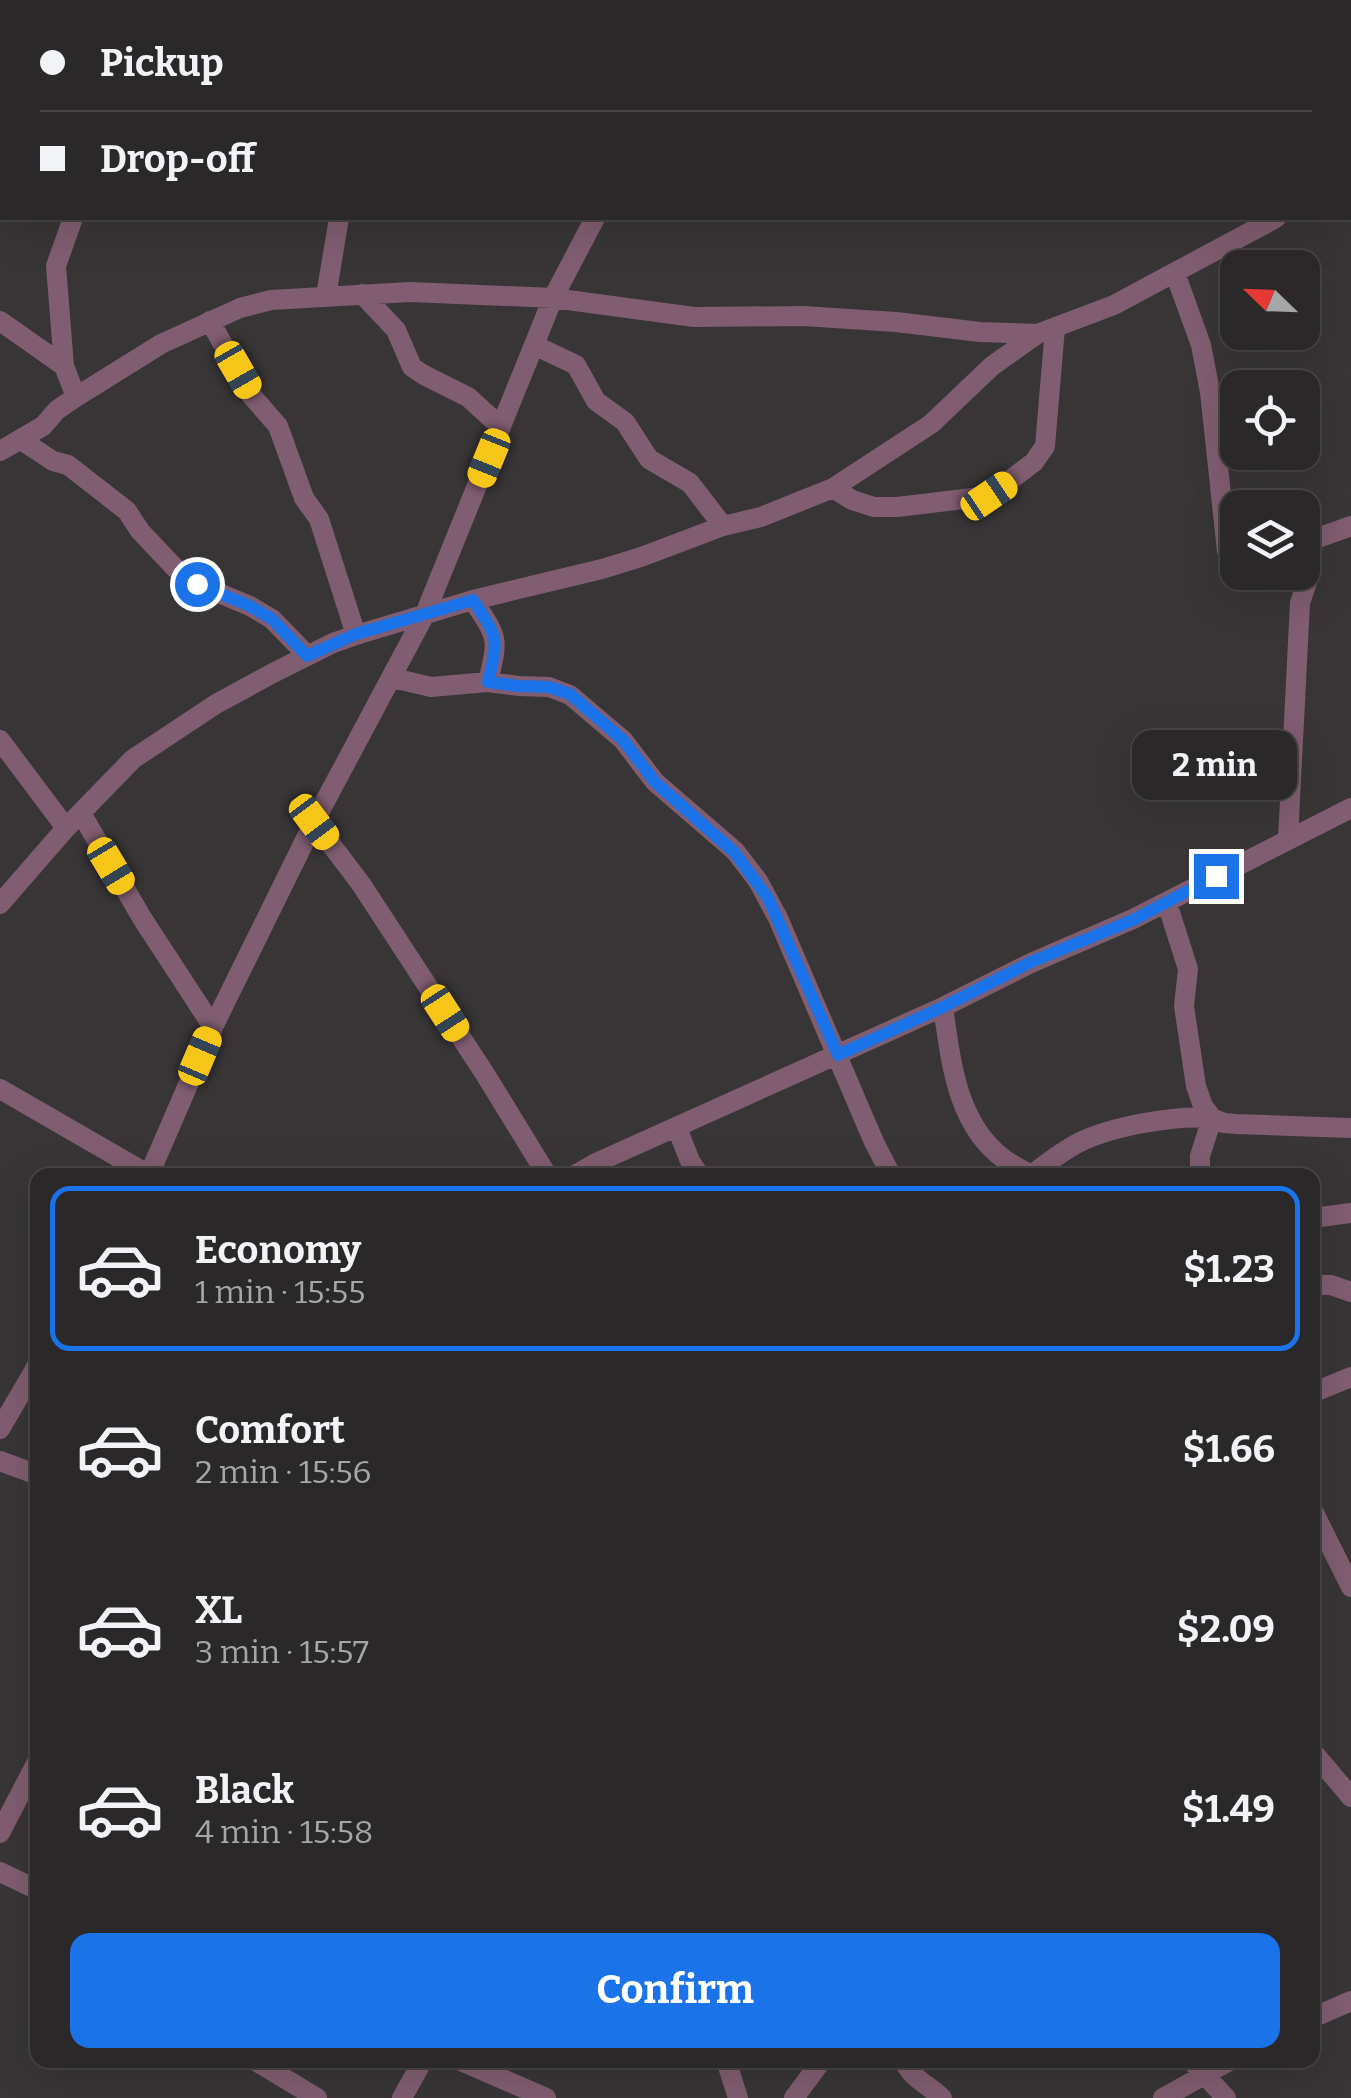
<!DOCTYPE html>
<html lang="en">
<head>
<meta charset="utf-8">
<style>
  :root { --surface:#2a2828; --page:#323030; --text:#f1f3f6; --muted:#a5a6a8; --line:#464445; --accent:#1a73e8 }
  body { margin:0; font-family:Bitter,serif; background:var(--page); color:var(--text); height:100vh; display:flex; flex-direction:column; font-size:38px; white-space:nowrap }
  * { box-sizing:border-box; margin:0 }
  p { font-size:32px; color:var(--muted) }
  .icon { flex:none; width:55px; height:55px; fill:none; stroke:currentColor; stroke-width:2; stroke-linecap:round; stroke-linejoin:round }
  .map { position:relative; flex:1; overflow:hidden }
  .sheet { position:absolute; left:30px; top:1168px; width:1290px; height:900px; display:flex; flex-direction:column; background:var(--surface); border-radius:20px; box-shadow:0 10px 40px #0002,0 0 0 2px var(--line) }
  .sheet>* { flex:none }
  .hud { position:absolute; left:0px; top:0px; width:1352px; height:220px; box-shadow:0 10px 40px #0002,0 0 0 2px var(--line); display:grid; align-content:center; height:220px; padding:0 40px; background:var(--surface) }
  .needle { width:65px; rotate:293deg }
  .buttons { position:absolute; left:1220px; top:250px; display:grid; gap:20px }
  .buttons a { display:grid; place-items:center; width:100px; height:100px; border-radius:20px; background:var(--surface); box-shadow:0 10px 40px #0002,0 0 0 2px var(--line); font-size:50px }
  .end { position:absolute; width:45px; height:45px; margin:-22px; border:12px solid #1a73e8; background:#fff; box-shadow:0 0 0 5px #fff }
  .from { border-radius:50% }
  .bubble { position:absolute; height:70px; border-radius:20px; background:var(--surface); box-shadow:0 10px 40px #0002,0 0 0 2px var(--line); font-size:32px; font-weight:700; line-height:70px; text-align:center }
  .car { position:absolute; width:30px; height:60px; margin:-30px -15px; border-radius:12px; box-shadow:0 0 8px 2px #0007; background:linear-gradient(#f5c518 24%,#345 0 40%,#f5c518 0 76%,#345 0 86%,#f5c518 0) }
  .hud b { display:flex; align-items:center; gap:35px; height:95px; font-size:38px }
  .hud b+b { border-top:2px solid var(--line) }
  .hud i { width:25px; height:25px; background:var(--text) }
  ul { padding:18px 0 0; list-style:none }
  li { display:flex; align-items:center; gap:30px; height:165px; margin:0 20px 15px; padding:0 20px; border:5px solid transparent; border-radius:20px }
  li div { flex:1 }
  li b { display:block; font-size:38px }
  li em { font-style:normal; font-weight:700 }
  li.on { border-color:var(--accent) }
  li>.icon { width:90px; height:90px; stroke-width:1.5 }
  .action { display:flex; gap:20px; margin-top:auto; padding:20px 40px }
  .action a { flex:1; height:115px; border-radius:20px; background:var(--accent); color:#fff; font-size:40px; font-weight:700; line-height:115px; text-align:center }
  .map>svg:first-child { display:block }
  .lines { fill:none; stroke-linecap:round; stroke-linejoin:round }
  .minor { stroke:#805d70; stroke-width:20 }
  .route { stroke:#1a73e8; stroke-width:12 }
</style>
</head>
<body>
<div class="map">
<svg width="1351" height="2098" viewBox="0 0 1351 2098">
  <rect width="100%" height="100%" fill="#383536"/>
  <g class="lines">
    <!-- minor -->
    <path class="minor" d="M592,0L593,2
      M723,2L724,0
      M0,33L2,38
      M1350,178L1351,177
      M73,218L56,266L64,366L76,397
      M1175,273L1201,345L1210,392L1227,551L1233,560L1238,561
      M362,294L396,330L412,367L424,375L468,397L501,427
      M326,296L339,218
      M0,321L64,366
      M210,321L251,395L278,426L304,498L319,519L356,635
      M534,345L576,365L596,401L625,422L649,459L690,483L723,526
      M21,440L53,461L68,465L127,511L140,531L175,568L197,584L250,606L272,619L307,655
      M0,451L43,426L57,410L76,397L161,344L240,308L271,300L410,292L553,298L694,317L803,316L896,322L980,332L1037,334
      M833,488L852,500L874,507H897L989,496L1034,462L1045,446L1055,328
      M1304,543L1351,526
      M473,600C498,639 499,636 488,682
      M393,678L431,687L488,682L519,686L549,687L570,695L623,740L655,782L735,851L758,881L778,918L874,1142L891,1175
      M0,740L66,828
      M81,813L142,918L213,1027
      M314,822L361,884L485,1074L547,1175
      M1288,839L1300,603L1310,573L1313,540
      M1167,903L1188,969L1184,1006L1196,1086L1203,1106L1212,1118L1224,1123L1237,1124L1351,1128
      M0,904L66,828L133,759L216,704L273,673L333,643L356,635L473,600L602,569L641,557L723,526L761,517L833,488L931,424L992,366L1037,334L1114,305L1276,218
      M943,1007C951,1060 956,1124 1004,1159C1012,1165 1022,1170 1031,1175C1046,1164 1061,1152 1078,1143C1112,1126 1175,1115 1212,1118L1200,1156V1175
      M0,1089L149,1175
      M677,1128L690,1161L699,1175
      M149,1175L213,1027L314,822L425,614L553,298L595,218
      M575,1175L598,1162L943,1007L1031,963L1133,919L1351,808
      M1313,1218L1351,1213
      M1312,1285H1331L1351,1292
      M1312,1393L1351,1377
      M0,1429L38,1364
      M0,1461L38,1475
      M1312,1509L1351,1587
      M1312,1751L1351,1797
      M0,1833L38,1760
      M0,1872L38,1890
      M1312,2018L1351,2001
      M254,2060L317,2098
      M459,2060L546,2098
      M726,2060L738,2098
      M904,2060C909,2077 929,2085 942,2098
      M1191,2060L1226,2098
      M402,2098L423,2060
      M794,2098L822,2060
      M1163,2098L1231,2060"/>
  </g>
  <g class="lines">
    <!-- route -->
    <path class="route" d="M197,584L250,606L272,619L307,656L356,634L473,600C498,639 499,636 488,682L519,686L549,687L570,694L623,740L655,782L734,852L768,898L838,1055L943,1007L1031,962L1133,920L1216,876"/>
  </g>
</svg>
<div class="buttons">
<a><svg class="needle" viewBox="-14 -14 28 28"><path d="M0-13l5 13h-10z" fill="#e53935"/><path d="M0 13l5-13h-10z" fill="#a5a6a8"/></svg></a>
<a><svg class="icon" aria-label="locate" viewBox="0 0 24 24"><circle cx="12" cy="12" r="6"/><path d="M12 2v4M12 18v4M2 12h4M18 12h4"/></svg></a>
<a><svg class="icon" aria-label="layers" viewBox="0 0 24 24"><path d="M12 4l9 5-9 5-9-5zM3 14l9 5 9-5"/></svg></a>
</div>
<i class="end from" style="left:197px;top:584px"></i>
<i class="end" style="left:1216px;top:876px"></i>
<div class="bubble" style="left:1132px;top:730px;width:165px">2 min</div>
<i class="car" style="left:238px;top:370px;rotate:150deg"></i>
<i class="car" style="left:489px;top:458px;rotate:202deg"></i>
<i class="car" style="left:989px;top:496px;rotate:56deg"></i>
<i class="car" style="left:314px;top:822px;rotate:143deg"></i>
<i class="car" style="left:111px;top:866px;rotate:149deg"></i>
<i class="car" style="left:445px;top:1013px;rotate:147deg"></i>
<i class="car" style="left:200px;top:1056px;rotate:23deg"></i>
<div class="hud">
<b><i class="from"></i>Pickup</b>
<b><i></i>Drop-off</b>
</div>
<section class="sheet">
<ul>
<li class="on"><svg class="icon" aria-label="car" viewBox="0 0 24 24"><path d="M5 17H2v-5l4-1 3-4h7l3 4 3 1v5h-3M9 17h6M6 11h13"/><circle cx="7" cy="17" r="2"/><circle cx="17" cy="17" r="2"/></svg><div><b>Economy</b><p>1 min · 15:55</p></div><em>$1.23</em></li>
<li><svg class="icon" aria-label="car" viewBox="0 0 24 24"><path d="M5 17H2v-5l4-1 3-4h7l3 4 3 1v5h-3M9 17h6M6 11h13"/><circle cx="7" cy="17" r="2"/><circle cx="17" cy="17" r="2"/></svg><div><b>Comfort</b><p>2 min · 15:56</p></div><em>$1.66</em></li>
<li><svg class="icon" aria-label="car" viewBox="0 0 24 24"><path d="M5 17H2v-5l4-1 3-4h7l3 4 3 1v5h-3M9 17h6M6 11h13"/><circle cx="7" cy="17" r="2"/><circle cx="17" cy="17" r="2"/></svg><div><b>XL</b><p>3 min · 15:57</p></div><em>$2.09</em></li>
<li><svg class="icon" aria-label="car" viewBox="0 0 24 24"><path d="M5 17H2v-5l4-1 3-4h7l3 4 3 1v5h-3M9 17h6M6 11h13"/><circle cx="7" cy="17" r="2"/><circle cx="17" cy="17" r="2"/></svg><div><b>Black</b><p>4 min · 15:58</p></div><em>$1.49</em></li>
</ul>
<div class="action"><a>Confirm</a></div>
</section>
</div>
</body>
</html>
